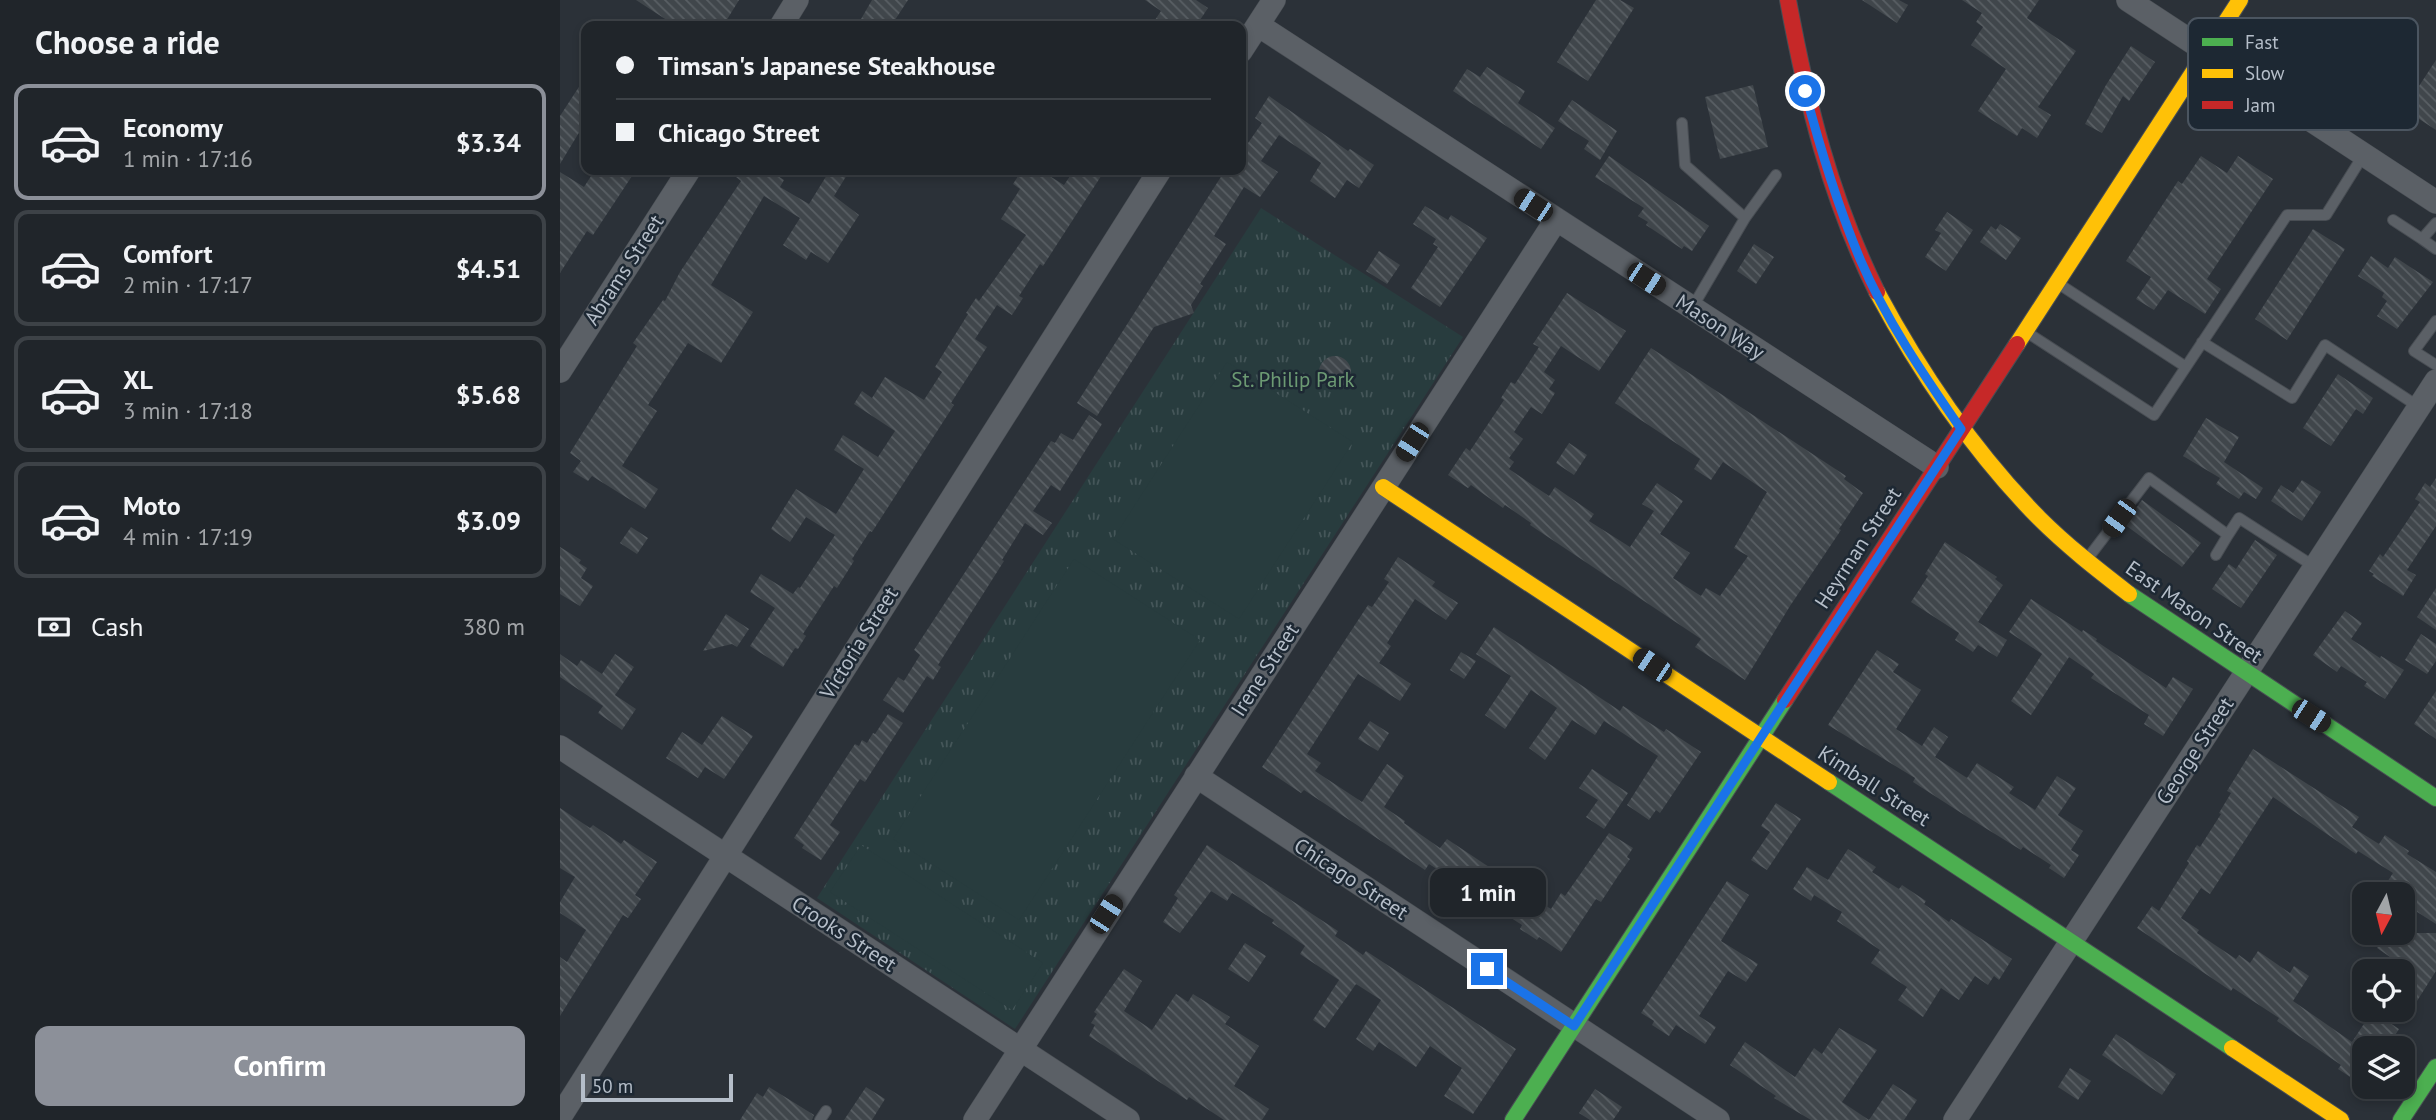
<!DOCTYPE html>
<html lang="en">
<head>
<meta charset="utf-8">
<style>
  :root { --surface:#20252a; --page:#282d32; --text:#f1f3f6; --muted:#a2a5a8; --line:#3d4247; --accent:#8c9099 }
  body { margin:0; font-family:"PT Sans",sans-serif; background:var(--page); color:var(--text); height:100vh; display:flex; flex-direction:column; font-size:26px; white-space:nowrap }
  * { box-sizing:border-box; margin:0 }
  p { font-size:23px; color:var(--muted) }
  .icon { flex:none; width:38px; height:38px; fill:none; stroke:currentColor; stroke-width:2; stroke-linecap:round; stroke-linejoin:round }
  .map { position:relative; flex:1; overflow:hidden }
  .side { display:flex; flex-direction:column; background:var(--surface); width:560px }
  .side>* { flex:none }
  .banner { position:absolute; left:21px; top:21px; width:665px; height:154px; border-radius:14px; box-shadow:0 4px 10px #0003,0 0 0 2px var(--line); display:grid; align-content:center; height:154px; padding:0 35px; background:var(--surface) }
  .needle { width:46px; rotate:187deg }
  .controls { position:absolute; left:1792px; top:882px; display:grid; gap:14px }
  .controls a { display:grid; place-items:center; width:63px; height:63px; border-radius:14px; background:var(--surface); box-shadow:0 4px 10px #0003,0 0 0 2px var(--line); font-size:35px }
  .scale { position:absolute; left:21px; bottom:18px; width:152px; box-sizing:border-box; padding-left:7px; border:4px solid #b5bec9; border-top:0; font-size:19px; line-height:24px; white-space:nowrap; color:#b5bec9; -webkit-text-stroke:5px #1d2833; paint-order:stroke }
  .end { position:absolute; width:32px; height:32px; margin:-16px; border:9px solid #1a73e8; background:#fff; box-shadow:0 0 0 4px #fff }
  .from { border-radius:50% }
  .bubble { position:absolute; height:49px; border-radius:14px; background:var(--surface); box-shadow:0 4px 10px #0003,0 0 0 2px var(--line); font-size:23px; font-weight:700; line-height:49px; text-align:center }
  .car { position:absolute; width:21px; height:42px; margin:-21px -10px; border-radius:9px; box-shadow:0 0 5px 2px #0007; background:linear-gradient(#222 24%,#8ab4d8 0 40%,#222 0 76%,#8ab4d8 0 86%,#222 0) }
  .banner b { display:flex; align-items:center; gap:24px; height:66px; font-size:26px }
  .banner b+b { border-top:2px solid var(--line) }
  .banner i { width:18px; height:18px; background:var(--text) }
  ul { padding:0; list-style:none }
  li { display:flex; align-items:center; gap:21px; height:116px; margin:0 14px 10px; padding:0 21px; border:4px solid var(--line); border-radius:14px }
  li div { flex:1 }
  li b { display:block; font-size:26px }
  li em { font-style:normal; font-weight:700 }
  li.active { border-color:var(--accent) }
  li>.icon { width:63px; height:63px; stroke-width:1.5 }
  h2 { padding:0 35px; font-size:32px; line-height:84px }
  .pay { display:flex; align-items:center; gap:18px; height:77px; padding:0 35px; font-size:26px }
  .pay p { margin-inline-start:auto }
  .action { display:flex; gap:14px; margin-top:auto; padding:14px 35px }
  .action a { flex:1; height:80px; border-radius:14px; background:var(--accent); color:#fff; font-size:28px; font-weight:700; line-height:80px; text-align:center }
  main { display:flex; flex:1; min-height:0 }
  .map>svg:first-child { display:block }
  .grass { fill:url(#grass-tufts) }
  .pitch { fill:#283c3e }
  .building { fill:url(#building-back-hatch) }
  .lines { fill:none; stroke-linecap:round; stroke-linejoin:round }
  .lane-casing { stroke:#484d53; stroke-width:12 }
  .street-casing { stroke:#484d53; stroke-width:24 }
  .fast-casing { stroke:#484d53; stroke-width:18 }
  .slow-casing { stroke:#484d53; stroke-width:18 }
  .jam-casing { stroke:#484d53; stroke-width:18 }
  .lane { stroke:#5b6066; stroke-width:10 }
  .street { stroke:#5b6066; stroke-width:23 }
  .fast { stroke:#4caf50; stroke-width:16 }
  .slow { stroke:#ffc107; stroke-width:16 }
  .jam { stroke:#c62828; stroke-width:16 }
  .route { stroke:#1a73e8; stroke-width:9 }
  .labels { text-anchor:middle; stroke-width:5; stroke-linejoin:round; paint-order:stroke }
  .street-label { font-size:21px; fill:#b5bec9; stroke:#1d2833 }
  .park-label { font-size:21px; fill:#6c9a73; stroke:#1d2833 }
  .key { fill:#1d2833; stroke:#4b5560; stroke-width:2 }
  .key-label { font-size:19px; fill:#b5bec9 }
</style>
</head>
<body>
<main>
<section class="side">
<h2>Choose a ride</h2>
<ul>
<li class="active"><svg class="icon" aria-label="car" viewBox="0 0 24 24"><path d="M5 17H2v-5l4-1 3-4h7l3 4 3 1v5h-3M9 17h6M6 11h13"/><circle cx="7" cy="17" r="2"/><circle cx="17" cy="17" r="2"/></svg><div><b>Economy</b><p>1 min · 17:16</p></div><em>$3.34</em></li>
<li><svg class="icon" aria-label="car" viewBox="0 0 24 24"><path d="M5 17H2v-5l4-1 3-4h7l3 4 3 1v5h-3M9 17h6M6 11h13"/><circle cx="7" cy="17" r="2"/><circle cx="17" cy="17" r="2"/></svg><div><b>Comfort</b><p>2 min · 17:17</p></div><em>$4.51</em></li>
<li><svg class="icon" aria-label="car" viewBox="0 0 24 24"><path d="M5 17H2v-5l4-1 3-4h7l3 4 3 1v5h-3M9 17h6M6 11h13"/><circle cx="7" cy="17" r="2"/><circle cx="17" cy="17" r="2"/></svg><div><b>XL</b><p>3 min · 17:18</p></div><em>$5.68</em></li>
<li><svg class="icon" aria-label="car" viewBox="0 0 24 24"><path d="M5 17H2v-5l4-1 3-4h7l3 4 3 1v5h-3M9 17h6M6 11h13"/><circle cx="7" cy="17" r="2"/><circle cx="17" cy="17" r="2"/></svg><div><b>Moto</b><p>4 min · 17:19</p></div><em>$3.09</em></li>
</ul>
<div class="pay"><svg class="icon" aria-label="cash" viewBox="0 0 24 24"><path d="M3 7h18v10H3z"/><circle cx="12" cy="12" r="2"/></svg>Cash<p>380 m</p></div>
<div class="action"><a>Confirm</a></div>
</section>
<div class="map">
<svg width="1876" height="1120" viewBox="0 0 1876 1120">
  <defs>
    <pattern id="grass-tufts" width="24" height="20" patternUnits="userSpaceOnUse" patternTransform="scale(1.75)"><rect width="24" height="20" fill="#283c3e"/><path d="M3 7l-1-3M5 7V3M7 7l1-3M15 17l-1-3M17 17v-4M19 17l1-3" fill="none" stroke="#455659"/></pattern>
    <pattern id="building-back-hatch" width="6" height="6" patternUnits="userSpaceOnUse" patternTransform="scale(1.75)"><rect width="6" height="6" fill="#40464b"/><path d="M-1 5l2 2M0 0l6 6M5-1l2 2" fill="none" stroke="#595f64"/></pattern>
  </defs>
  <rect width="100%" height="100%" fill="#2b3138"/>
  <!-- grass -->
  <path class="grass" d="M701,208L903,337L455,1029L257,898Z"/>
  <!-- pitch -->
  <path class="pitch" d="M667,362L793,442L679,619L553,539Z
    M514,559L640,640L459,920L333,839Z
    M301,845L483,963L452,1010L270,892Z"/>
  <!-- building -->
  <path class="building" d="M76,0H179L163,26H116Z
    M312,0H348L331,26H297Z
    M585,0H636L648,8L636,26H591L601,11Z
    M1036,0H1060L1074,8L1028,81L997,62Z
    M1302,0H1339L1348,5L1337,23Z
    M1402,0H1479L1467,18L1516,51L1478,107L1491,115L1477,138L1462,128L1457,136L1418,111L1446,69L1411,45L1423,27L1416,22L1422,13Z
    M1571,46L1595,62L1569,101L1563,96L1542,133L1525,124L1546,85Z
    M1876,60V130L1844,109Z
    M927,67L965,91L958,103L995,128L981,149L893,91L907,69L920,77Z
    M26,76V121L0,164V116Z
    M1193,85L1208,147L1160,159L1145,97Z
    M709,96L788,151L790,149L814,165L799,188L787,180L775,198L750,181L761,163L719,135L701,161L718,172L700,197L684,187L654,236L666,244L640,284L643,286L631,305L634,313L594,327L537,416L517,403L664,172L660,170H681V153L702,123L695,118Z
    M1012,100L1057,131L1040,160L1024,149L1029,141L998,121Z
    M1049,156L1149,226L1132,251L1124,246L1122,249L1086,225L1088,222L1078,216L1084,208L1035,177Z
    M1641,156L1667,173L1678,156L1713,179L1647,279L1661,289L1645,314L1608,290L1594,310L1576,299L1591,277L1566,261L1618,181L1622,184Z
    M35,170H62L72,176L33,235L27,231L0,273V172L24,187Z
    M181,170H209L224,180L220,187L249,204L270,170H290L274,196L299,215L268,263L251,252L246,260L223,245L240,218L204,196L151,285L193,312L161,363L128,343L88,405L97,411L62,466L98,489L85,509L32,476L28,481L13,472L21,461L10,453L77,346L73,343L103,300L105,301L120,272L181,181L176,177Z
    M462,170H480L504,185L514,170H545L483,266L480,264L459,296L463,298L452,315L437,305L415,339L427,347L391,403L394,405L312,532L310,531L292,559L294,561L277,588L274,586L243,634L246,636L238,649L235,648L223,667L190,646L215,608L190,592L201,574L233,594L238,587L240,588L275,535L246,517L230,542L211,529L236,489L276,514L304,469L274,450L283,435L318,457L335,431L294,404L302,391L312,398L325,377L364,400L382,372L375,367L408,314L406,313L416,298L419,301L466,235L441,219L460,189L453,184Z
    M865,206L888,220L891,215L927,238L880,307L851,288L878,247L873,244L876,239L853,224Z
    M1387,212L1413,230L1386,271L1365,257L1381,233L1375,230Z
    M1440,224L1461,238L1446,260L1420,242L1431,226L1436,230Z
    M1753,229L1785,249L1727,340L1695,319Z
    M1194,244L1214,257L1196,284L1177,271Z
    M819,251L840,265L827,284L806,271Z
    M1811,256L1828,268L1835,257L1873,282L1837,329L1817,316L1827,301L1822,297L1824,293L1798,276Z
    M1007,293L1066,331L1039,371L1001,346L984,372L995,380L989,389L995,393L982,414L971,407L954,432L963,439L949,458L954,462L949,469L989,496L995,487L1034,514L1029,521L1070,547L1094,511L1082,504L1097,483L1123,501L1100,534L1130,553L1113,578L1141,596L1146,588L1160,596L1188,556L1174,548L1207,492L1163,462L1151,480L1134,469L1140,459L1055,403L1091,348L1286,476L1284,479L1303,493L1279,529L1281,530L1230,606L1185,680L1135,647L1141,639L970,525L971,523L945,505L943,508L911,485L908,488L888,475L906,448L910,451L944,400L941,398L951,382L955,384L979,347L973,344Z
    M759 372a16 16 0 1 1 32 0a16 16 0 1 1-32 0Z
    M1778,374L1813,398L1803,414L1796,409L1771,446L1743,428Z
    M529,415L542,424L500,491L491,485L473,511L492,523L483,535L465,523L442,560L444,561L378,665L381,667L373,680L367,676L343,713L323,700L338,677L344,681L360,655L354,650L491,441L495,443L501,433L513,440Z
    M1646,418L1679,437L1664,462L1703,488L1696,499L1684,492L1679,499L1656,484L1660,478L1623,456Z
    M1009,443L1027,455L1014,475L996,463Z
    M1876,478V526L1847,570L1856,575L1843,596L1812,576L1814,574L1809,571L1820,554L1823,557L1860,502L1855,499L1865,483L1870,487Z
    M1742,480L1761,492L1742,521L1711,501L1721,485L1733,493Z
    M1582,500L1641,543L1622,567L1564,524Z
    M71,527L88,538L77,554L60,543Z
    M1695,540L1717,555L1681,608L1652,589L1669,564L1676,569Z
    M1385,542L1437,577L1435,579L1443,585L1418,622L1447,640L1437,657L1418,645L1413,652L1395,640L1399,633L1351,602L1368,576L1365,574Z
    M0,547L21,560L19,563L27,568L21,578L33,586L20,606L0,594Z
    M838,557L875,582L872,586L898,603L886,620L855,599L827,643L831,646L819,663L851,684L840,701L798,674L747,754L761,763L755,771L802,802L827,764L844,776L824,807L845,821L844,823L880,848L887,839L947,879L944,884L975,905L978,901L991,909L1001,893L1005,896L1049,833L1073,848L1067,857L1070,859L1058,876L1041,902L1036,899L1001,952L979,937L977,940L960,929L962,925L920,898L916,903L893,888L897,882L869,864L865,870L744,790L741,793L702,767L808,605L812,607L829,582L824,579Z
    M1876,588V630L1857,617Z
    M1471,599L1522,632L1523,630L1537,639L1536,641L1606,688L1613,677L1633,689L1603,736L1584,724L1589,715L1531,678L1534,674L1509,657L1471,715L1451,701L1482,654L1449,632Z
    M1785,611L1802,623L1791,639L1820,658L1821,656L1844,670L1825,699L1804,686L1807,682L1781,666L1777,672L1753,655Z
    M166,614L189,629L177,647L172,644L143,651Z
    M934,627L1060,711L1063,706L1104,732L1106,729L1141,752L1100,813L1096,810L1089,820L1067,805L1098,756L1044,721L1035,735L1012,720L985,760L969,748L997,708L971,690L945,729L925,715L951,676L916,654Z
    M1861,634L1876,644V661L1867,674L1845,660Z
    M1317,650L1339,664L1333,672L1361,690L1336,729L1362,746L1374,727L1388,737L1375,757L1407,778L1417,763L1454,787L1449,793L1475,810L1497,776L1516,788L1498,815L1523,831L1511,850L1519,855L1504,878L1489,868L1491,865L1463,847L1461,850L1409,818L1353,782L1355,778L1268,725Z
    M901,652L916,661L904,679L890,670Z
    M0,654L17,666L21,660L42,674L55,654L74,667L55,695L76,709L62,730L38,713L43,706L0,677Z
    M1876,691V739L1854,724Z
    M328,714L343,723L305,782L300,779L270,825L280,832L261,860L242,848L244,845L234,838L295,744L299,746L302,740L307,743L313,733L315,734Z
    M162,716L193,736L164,779L145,767L138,778L106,758L122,732L142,745Z
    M810,721L829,733L818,751L798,739Z
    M1693,749L1799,817L1792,827L1819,844L1825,835L1849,851L1847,854L1876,872V924L1843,903V894H1829L1822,890L1833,873L1798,851L1796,854L1713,797L1650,894L1641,888L1621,918L1639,930L1637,933L1676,959L1679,955L1690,963L1698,951L1730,973L1734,966L1749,976L1733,1001L1792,1042L1813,1010H1839L1830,1023L1839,1029L1827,1048L1804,1034V1086L1778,1069L1781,1065L1717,1021L1719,1018L1673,988L1671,991L1577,928L1592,906L1599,911L1629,863L1627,861L1637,845L1640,847L1661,814L1659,813L1671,793L1667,791Z
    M1032,769L1068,793L1044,829L1026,817L1038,800L1019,788Z
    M1216,803L1241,819L1207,870L1191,860L1210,832L1201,826Z
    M0,808L30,828L33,825L61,844L64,840L97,862L75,895L81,899L68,918L63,915L0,1016V957L7,962L26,930L0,913V902L15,877L0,868Z
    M647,845L778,931L775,936L803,955L806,951L956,1049L913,1114L884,1096L902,1068L870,1046L856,1067L819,1042L813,1051L796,1039L821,1000L796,984L765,1028L753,1020L779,980L740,954L745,946L712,923L714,920L672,893L667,901L651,891L620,933L603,922L618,898L614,895Z
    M1288,849L1316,867L1312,872L1339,889L1342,885L1366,901L1364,904L1389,922L1391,919L1452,959L1439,980L1434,976L1428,985L1415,976L1399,1000L1381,988L1363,1017L1338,1000L1347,987L1311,963L1320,950L1277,921L1282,912L1254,895L1251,901L1233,889L1247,867L1268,880Z
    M1167,881L1189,895L1161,941L1198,964L1186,982L1168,971L1139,1016L1156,1027L1145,1044L1116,1025L1109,1036L1092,1025L1094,1021L1081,1013Z
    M1827,933H1876V971L1857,1001L1843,992V971H1825L1833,959L1817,948Z
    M685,943L706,956L689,982L668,969Z
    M564,969L582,981L564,1011L592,1030L616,994L628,1002L633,994L670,1017L665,1024L699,1046L674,1086L709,1109L702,1120H664L629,1097L627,1100L529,1036L535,1025L531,1023L537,1014L534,1012Z
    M1279,1028L1317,1050L1282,1102L1309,1120L1333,1084L1357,1100L1344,1120H1251L1214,1098L1216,1096L1170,1065L1185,1042L1235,1077L1254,1048L1262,1054Z
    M1556,1034L1616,1074L1602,1095L1542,1055Z
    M1510,1068L1531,1081L1518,1100L1498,1087Z
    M209,1087L254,1115L252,1120H180L197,1093L203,1097Z
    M306,1087L325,1099L312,1120H284Z
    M1035,1089L1062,1107L1053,1120H1030L1019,1113Z"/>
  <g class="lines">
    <defs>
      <path id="lane" d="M1122,123L1125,165L1185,218
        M1833,220L1862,239
        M1876,223L1862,239L1876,249
        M1499,284L1626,367
        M1132,308L1185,218L1216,175
        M1876,321L1854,351L1876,365
        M1468,333L1594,415L1727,215H1766L1804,154
        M1642,342L1732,398L1765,345L1859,407
        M1656,555L1668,535
        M1528,558L1589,478L1668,535L1679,518L1755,567
        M260,1120L266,1111"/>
      <path id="street" d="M1568,0L1876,202
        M698,25L1377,467
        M221,26L237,0
        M681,51L714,0
        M0,371L129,170
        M0,747L568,1120
        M636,776L1158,1120
        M0,1117L600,170
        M415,1120L996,220
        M1395,1120L1876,381"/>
      <path id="fast" d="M1569,594L1876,798
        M1269,782L1672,1048
        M953,1120L1225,700
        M1841,1120L1876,1067"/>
      <path id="slow" d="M1317,292C1361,374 1413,451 1479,518C1507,546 1538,570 1569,594
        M1457,344L1680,0
        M823,487L1269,782
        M1672,1048L1781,1120"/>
      <path id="jam" d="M1228,0C1247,103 1270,197 1317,292
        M1225,700L1457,344"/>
    </defs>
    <!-- lane casing -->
    <use href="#lane" class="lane-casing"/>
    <!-- street casing -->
    <use href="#street" class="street-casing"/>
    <!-- fast casing -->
    <use href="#fast" class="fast-casing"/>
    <!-- slow casing -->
    <use href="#slow" class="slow-casing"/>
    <!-- jam casing -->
    <use href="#jam" class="jam-casing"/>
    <!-- lane -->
    <use href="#lane" class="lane"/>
    <!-- street -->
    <use href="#street" class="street"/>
    <!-- fast -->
    <use href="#fast" class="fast"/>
    <!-- slow -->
    <use href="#slow" class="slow"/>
    <!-- jam -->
    <use href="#jam" class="jam"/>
  </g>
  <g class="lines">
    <!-- route -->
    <path class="route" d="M927,969L1014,1026L1401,429C1363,374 1326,320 1300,259C1277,204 1260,148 1245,91"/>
  </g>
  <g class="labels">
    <!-- street labels -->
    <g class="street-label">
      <text transform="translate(64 270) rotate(-57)" y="7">Abrams Street</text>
      <text transform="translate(1160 327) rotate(33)" y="7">Mason Way</text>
      <text transform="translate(1298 548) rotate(-57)" y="7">Heyrman Street</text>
      <text transform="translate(1634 612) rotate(35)" y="7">East Mason Street</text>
      <text transform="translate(299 643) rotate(-58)" y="7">Victoria Street</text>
      <text transform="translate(705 670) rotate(-57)" y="7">Irene Street</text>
      <text transform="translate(1635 751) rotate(-57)" y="7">George Street</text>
      <text transform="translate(1314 786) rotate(33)" y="7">Kimball Street</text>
      <text transform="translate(791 879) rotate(33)" y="7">Chicago Street</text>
      <text transform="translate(284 934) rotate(33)" y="7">Crooks Street</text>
    </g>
    <!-- park labels -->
    <g class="park-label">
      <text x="733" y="387">St. Philip Park</text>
    </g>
  </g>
  <!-- legend -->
  <rect x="1628" y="18" width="230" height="112" rx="10" class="key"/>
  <rect x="1642" y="38" width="31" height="8" fill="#4caf50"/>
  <rect x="1642" y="69" width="31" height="9" fill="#ffc107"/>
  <rect x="1642" y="101" width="31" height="8" fill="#c62828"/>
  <g class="key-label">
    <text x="1685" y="49">Fast</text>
    <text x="1685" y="80">Slow</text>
    <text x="1685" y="112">Jam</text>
  </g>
</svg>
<div class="controls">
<a><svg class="needle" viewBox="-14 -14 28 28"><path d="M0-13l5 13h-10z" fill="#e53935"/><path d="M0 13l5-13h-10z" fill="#a2a5a8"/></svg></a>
<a><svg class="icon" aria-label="locate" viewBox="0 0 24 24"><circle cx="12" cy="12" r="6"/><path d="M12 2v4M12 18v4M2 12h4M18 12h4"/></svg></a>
<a><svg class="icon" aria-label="layers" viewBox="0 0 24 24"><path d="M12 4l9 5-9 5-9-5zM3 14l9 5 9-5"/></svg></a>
</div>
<div class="scale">50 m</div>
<i class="end from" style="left:1245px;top:91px"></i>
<i class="end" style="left:927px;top:969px"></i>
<div class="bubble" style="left:870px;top:868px;width:116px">1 min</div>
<i class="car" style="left:973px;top:205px;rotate:303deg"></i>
<i class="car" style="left:1086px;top:279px;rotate:123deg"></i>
<i class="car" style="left:852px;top:442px;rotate:213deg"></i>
<i class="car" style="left:1559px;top:518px;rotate:216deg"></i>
<i class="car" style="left:1092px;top:665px;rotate:304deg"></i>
<i class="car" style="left:1751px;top:716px;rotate:123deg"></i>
<i class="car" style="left:546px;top:914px;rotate:33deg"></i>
<div class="banner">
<b><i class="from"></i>Timsan's Japanese Steakhouse</b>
<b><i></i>Chicago Street</b>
</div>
</div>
</main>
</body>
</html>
